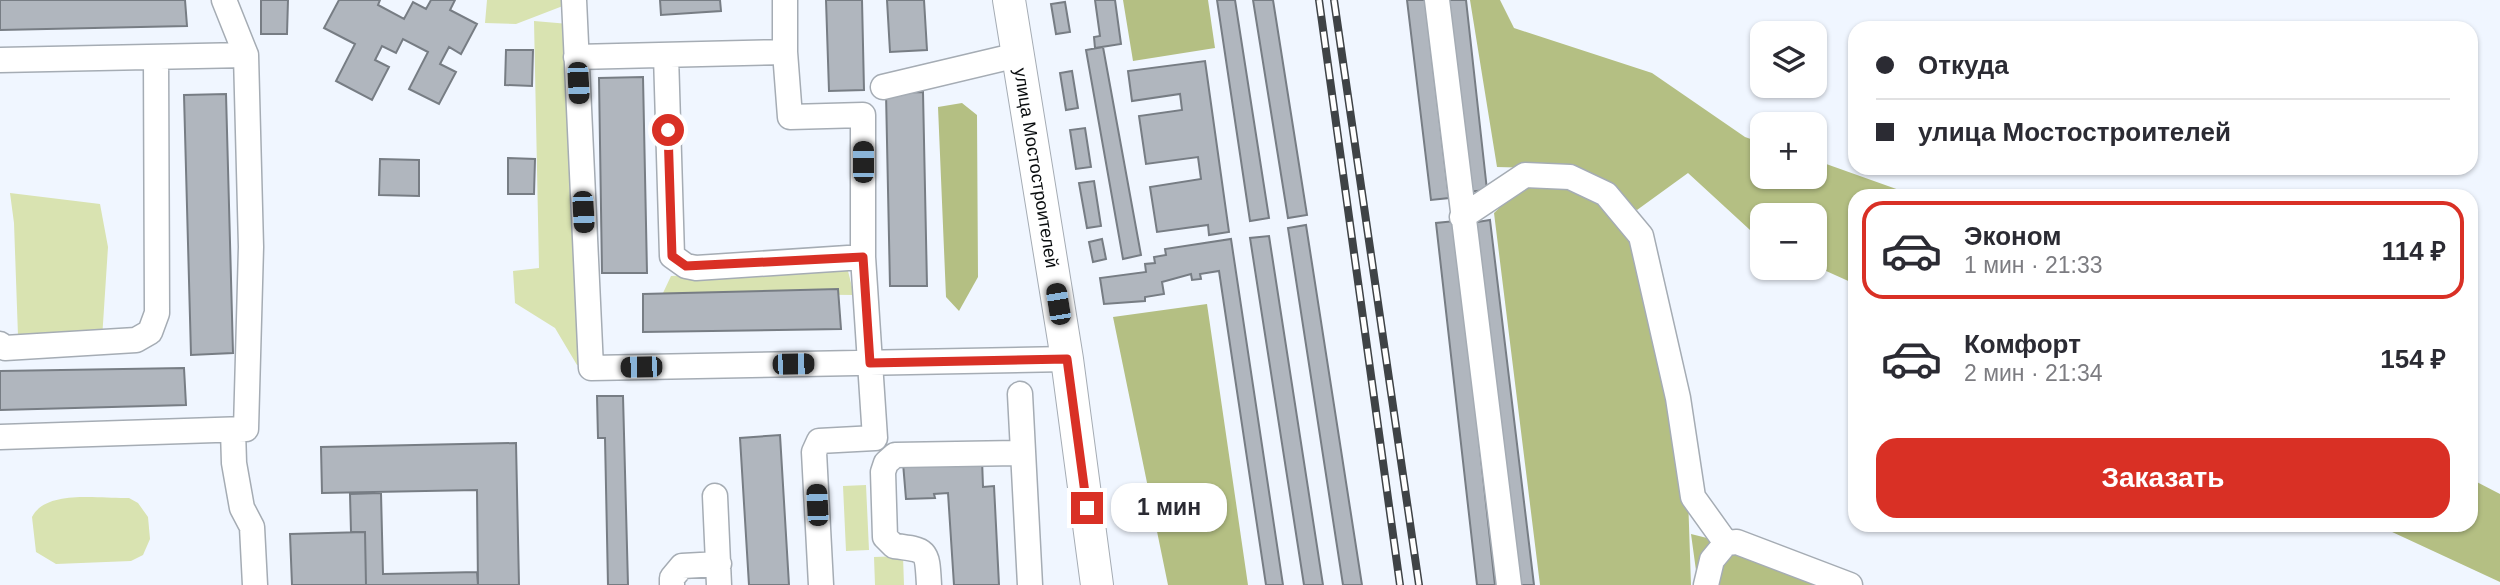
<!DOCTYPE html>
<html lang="ru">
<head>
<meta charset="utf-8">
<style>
  :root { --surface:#fff; --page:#f7f7f7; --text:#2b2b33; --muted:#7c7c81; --line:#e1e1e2; --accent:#d93025 }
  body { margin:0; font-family:Helvetica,sans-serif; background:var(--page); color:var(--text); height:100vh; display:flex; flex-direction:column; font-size:26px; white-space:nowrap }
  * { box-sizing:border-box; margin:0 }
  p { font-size:23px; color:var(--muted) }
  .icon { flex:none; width:38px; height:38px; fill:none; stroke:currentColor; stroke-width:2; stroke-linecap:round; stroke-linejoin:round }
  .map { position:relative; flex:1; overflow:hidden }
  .drawer { position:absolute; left:1848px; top:189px; width:630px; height:343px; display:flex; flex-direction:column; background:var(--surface); border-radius:21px; box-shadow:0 2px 5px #0004 }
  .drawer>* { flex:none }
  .top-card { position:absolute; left:1848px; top:21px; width:630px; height:154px; border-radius:21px; box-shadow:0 2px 5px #0004; display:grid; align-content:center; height:154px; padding:0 28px; background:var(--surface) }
  .fabs { position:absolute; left:1750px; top:21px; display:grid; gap:14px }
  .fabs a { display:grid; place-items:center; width:77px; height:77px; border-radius:14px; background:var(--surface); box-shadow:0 2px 5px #0004; font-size:35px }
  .end { position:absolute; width:32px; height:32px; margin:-16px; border:9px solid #d93025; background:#fff; box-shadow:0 0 0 4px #fff }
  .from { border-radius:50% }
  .bubble { position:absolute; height:49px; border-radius:21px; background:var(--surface); box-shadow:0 2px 5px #0004; font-size:23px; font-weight:600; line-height:49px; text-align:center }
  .car { position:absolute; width:21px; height:42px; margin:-21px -10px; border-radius:9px; box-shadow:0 0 5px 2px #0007; background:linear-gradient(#222 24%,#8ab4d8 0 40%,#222 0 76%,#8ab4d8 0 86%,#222 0) }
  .top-card b { display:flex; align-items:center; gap:24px; height:66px; font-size:26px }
  .top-card b+b { border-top:2px solid var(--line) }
  .top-card i { width:18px; height:18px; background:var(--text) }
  ul { padding:12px 0 0; list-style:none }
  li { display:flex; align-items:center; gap:21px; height:98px; margin:0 14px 10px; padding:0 14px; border:4px solid transparent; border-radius:21px }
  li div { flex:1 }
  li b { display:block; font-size:26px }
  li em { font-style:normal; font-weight:600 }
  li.selected { border-color:var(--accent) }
  li>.icon { width:63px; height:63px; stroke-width:1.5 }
  .primary-button { display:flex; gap:14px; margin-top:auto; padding:14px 28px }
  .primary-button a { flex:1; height:80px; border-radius:21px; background:var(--accent); color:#fff; font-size:28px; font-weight:600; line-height:80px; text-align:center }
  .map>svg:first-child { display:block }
  .green { fill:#d9e3b1 }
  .forest { fill:#b4bf83 }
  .building { fill:#b0b6be; stroke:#777d84; stroke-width:2 }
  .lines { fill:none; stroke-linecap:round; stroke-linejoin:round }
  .minor-casing { stroke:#a5acb4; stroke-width:27 }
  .major-casing { stroke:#a5acb4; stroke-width:34 }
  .minor { stroke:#fff; stroke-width:24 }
  .major { stroke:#fff; stroke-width:32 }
  .rail-casing { stroke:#3f4346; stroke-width:8 }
  .rail { stroke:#fff; stroke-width:5; stroke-dasharray:16; stroke-linecap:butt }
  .route { stroke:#d93025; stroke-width:9 }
  .labels { text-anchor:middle; stroke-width:5; stroke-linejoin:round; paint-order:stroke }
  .street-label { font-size:18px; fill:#090c0e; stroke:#fff }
</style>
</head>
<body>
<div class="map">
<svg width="2500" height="585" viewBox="0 0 2500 585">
  <rect width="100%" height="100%" fill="#f0f6ff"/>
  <!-- green -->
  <path class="green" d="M487,0H568V4L516,24L485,23Z
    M534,21L569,24L589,365H577L555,328L515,303L513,271L539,268Z
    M10,193L100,204L108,247L102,339L18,336L14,223Z
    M848,271L854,295L663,293L671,276Z
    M866,485L869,550L846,551L843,486Z
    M129,498L138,503L148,517L150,539L143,555L131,561L56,564L36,552L32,517C46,489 101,499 129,498Z
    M903,556L904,585H875L874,557Z"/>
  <!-- forest -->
  <path class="forest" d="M1123,0H1208L1215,48L1133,61Z
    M1470,0H1500L1514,28L1652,73L1745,137L1762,143V177H1815V160L1916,196H1855V284L1815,266V215H1762V241L1688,173L1637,210L1581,169L1497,167Z
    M962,103L977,115L978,277L959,311L946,297L938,107Z
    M1534,174L1616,196L1661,346L1688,496L1691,585H1540L1494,213Z
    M1207,304L1248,585H1168L1113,317Z
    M2471,479L2500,494V582L2377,525H2471Z
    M1691,534L1739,546L1837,585H1698Z"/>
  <!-- building -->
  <path class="building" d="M0,0H185L187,26L0,30Z
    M261,0H288L287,34H261Z
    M339,0H380L378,5L404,19L413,2L426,9L431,0H455L450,10L477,24L461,54L449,47L440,64L456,72L439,104L409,89L428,52L403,39L396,53L382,46L375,60L389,67L372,100L336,81L355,44L324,28Z
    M660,0H720L721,11L661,15Z
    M826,0H862L864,90L829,91Z
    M887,0H924L927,50L890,52Z
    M1095,0H1115L1121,44L1095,48L1094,37L1100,36Z
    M1217,0H1235L1269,218L1250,221Z
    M1253,0H1273L1307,215L1288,218Z
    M1407,0H1425L1449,198L1431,200Z
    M1444,0H1466L1487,190L1466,192Z
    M1065,2L1070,32L1056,34L1051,4Z
    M1103,47L1141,255L1123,259L1086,50Z
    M506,50H533L532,86L505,85Z
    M1205,61L1229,232L1209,235L1208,225L1157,232L1150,187L1201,179L1198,157L1146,164L1139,116L1182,110L1180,94L1132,101L1128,71Z
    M1072,71L1078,108L1066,110L1060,73Z
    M643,77L647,273H602L599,78Z
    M923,92L927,286H890L886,93Z
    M226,94L233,353L191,355L184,95Z
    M1085,128L1091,167L1076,169L1070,130Z
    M508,158L535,159L534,194H508Z
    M380,159L419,160V196L379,195Z
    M1094,181L1101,226L1087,228L1079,183Z
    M1490,220L1534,585H1515L1471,223Z
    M1455,221L1495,585H1477L1436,223Z
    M1306,225L1362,585H1343L1288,228Z
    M1269,236L1323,585H1304L1250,238Z
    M1102,239L1106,259L1093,262L1089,242Z
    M1231,239L1283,585H1266L1219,271L1200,274L1201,279L1192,280L1191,274L1162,282L1164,294L1145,297V301L1104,304L1100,278L1146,272L1145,264L1155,263L1154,257L1166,255L1165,249Z
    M838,289L841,329L643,332V294Z
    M184,368L186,405L0,410V371Z
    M597,396H623L628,585H608L605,438H598Z
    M780,435L789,585H749L740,438Z
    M516,443L519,585H478L477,490L322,493L321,447Z
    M516,443L519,585H478L477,490L322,493L321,447Z
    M982,459L983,487L994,486L999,585H954L948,493L934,494L935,498L906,499L903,463Z
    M381,493L383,574L477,572L478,585H366L365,532H351L350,494Z
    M365,532L366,585H292L290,534Z"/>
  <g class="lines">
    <defs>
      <path id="minor" d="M574,0L591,368L1067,359
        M1437,0L1509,585
        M785,52L790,117L863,115V257
        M666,55L672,256L686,266L696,268L863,257L875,438L819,441L814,452L821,585
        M576,57L785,52V0
        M0,60L246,55
        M883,87L1018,55
        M1462,217L1525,175L1570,177L1606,194L1641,236L1678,398L1693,497L1726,543
        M0,344L5,348L136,340L150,332L157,313L156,57
        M1020,394L1030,585
        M233,430L234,463L242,508L252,527L255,585
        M0,437L246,429L251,247L246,55L224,0
        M715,496L719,585
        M672,585V578L682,566L719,564
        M929,585C927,550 928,550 894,546L885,537L883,472L886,463L895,455L1022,453
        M1706,585L1712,560L1726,543L1737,542L1850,585"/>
      <g id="major">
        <path id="s1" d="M1009,0L1067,359L1097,585"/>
      </g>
    </defs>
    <!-- minor casing -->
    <use href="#minor" class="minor-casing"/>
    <!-- major casing -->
    <use href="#major" class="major-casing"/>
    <!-- minor -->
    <use href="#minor" class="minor"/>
    <!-- major -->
    <use href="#major" class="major"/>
    <defs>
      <path id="rail" d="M1319,0L1400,585
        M1334,0L1419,585"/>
    </defs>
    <!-- rail casing -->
    <use href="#rail" class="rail-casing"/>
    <!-- rail -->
    <use href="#rail" class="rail"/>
  </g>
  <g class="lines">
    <!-- route -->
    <path class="route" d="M668,130L672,256L686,266L863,257L870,363L1067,359L1087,508"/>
  </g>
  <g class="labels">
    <!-- street labels -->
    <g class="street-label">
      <text dy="6" stroke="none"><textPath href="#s1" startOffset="170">улица Мостостроителей</textPath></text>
    </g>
  </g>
</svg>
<div class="fabs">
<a><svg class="icon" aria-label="layers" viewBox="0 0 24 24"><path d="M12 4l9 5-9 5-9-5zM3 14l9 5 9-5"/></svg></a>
<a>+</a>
<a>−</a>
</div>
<i class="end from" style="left:668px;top:130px"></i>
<i class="end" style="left:1087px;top:508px"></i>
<div class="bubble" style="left:1111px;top:483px;width:116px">1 мин</div>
<i class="car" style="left:578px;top:83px;rotate:177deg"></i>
<i class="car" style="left:863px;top:162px;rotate:0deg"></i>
<i class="car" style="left:583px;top:212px;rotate:177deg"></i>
<i class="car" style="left:1058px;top:304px;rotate:351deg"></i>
<i class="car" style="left:793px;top:364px;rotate:89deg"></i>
<i class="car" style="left:641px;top:367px;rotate:269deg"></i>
<i class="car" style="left:817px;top:505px;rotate:357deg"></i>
<div class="top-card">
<b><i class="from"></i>Откуда</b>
<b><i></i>улица Мостостроителей</b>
</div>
<section class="drawer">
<ul>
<li class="selected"><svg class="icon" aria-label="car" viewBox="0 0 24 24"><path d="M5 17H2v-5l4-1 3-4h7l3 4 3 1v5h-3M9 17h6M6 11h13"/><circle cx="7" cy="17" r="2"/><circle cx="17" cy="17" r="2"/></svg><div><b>Эконом</b><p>1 мин · 21:33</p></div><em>114 ₽</em></li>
<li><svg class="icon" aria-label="car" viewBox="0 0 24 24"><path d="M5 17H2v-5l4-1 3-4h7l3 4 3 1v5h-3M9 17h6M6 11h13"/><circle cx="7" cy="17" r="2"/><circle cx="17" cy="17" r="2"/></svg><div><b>Комфорт</b><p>2 мин · 21:34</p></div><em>154 ₽</em></li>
</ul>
<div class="primary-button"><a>Заказать</a></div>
</section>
</div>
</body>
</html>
